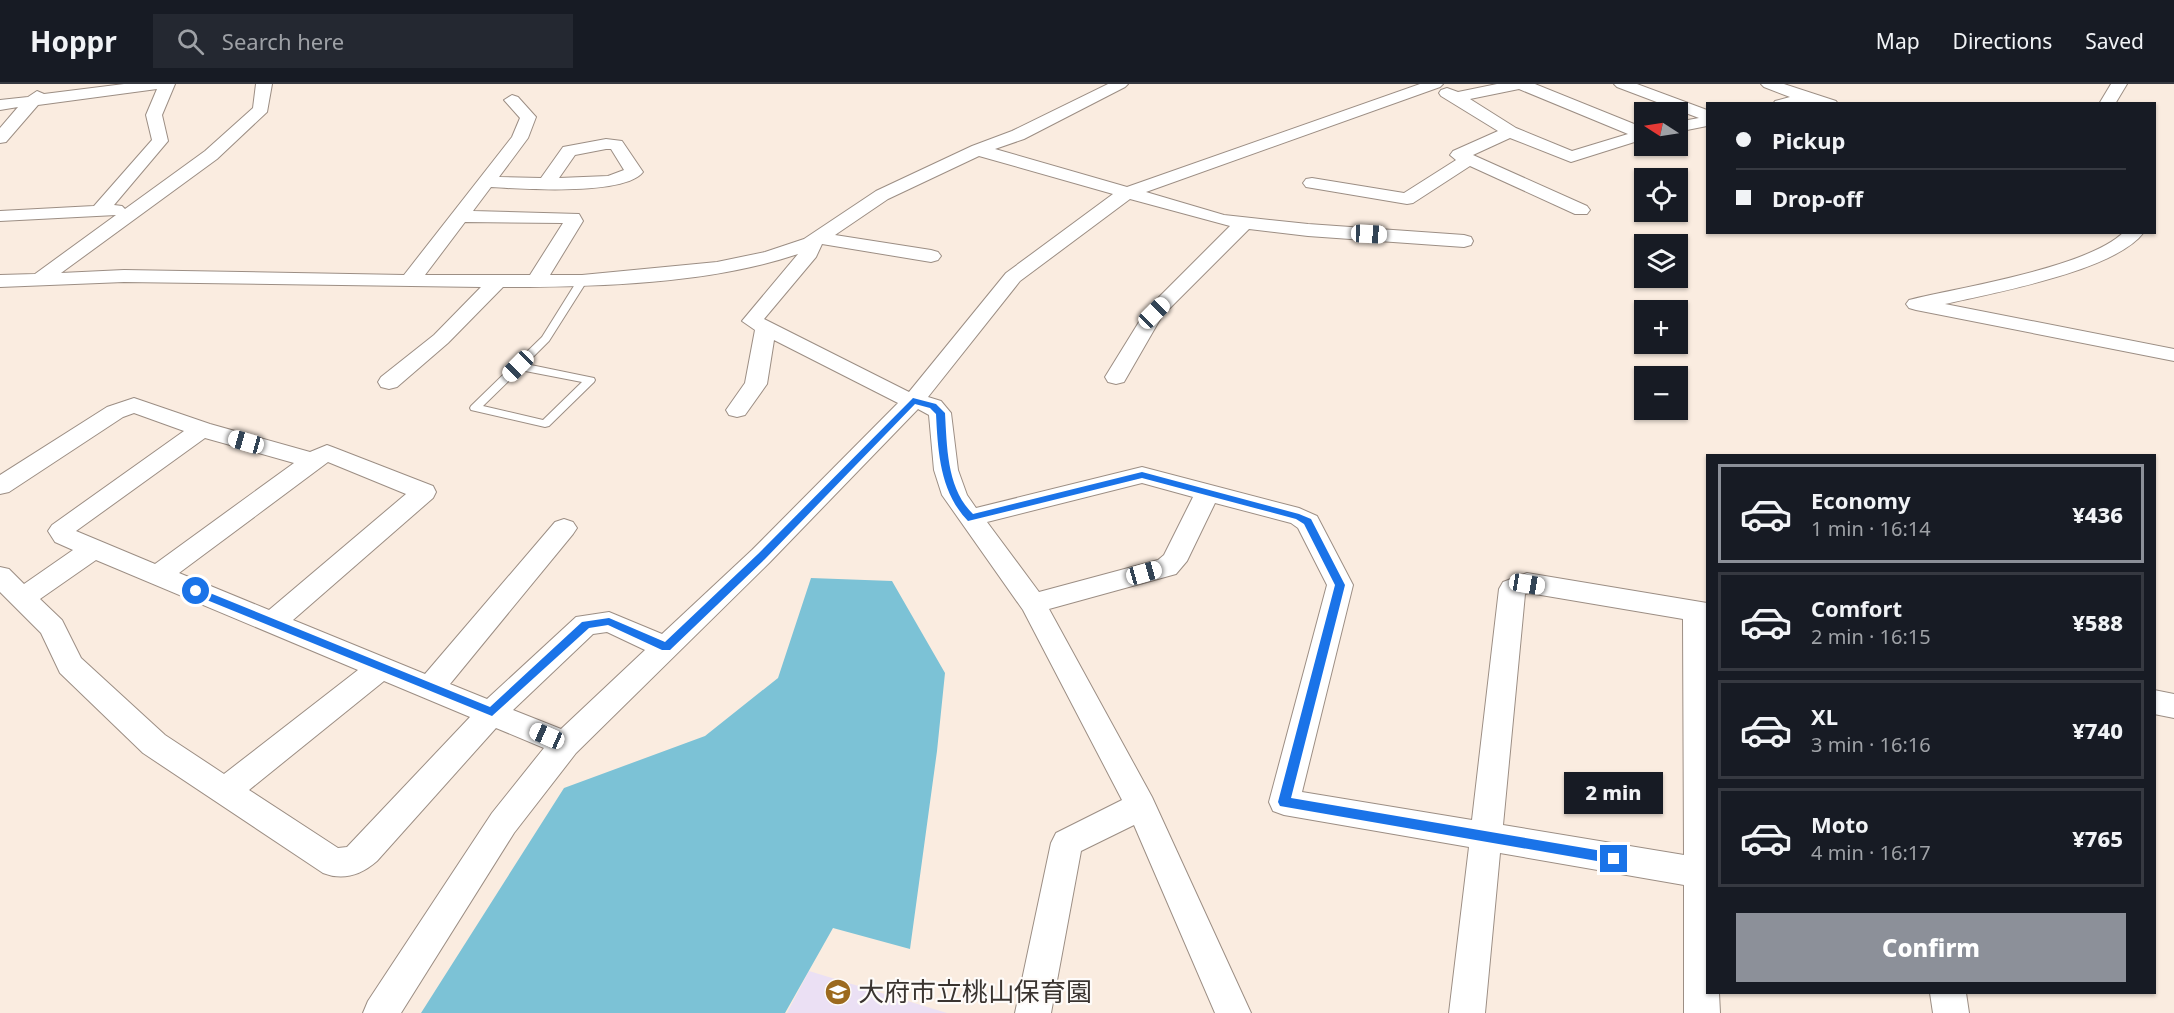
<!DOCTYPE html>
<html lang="en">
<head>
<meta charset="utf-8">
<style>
  :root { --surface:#171b24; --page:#242831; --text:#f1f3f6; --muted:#9ea1a6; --line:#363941; --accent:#8c9099 }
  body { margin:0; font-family:"Noto Sans","Noto Sans JP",sans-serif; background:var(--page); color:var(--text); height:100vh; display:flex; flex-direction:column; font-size:22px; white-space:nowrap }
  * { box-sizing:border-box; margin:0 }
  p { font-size:20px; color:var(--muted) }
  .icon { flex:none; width:33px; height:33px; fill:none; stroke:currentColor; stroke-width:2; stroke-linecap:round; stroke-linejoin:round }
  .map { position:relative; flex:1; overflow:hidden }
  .details { position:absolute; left:1706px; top:370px; width:450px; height:540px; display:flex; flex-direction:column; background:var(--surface); border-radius:0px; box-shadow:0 2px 4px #0004 }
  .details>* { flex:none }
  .top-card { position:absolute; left:1706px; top:18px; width:450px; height:132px; border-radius:0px; box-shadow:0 2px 4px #0004; display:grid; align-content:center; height:132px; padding:0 30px; background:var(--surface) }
  .needle { width:39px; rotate:282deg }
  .fabs { position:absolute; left:1634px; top:18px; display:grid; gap:12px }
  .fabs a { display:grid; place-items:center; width:54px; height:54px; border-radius:0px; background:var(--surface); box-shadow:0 2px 4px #0004; font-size:30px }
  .end { position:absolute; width:27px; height:27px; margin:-14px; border:8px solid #1a73e8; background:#fff; box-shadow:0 0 0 3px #fff }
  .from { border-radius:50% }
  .bubble { position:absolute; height:42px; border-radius:0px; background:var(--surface); box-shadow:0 2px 4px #0004; font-size:20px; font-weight:800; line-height:42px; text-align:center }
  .car { position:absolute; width:18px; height:36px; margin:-18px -9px; border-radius:8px; box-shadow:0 0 4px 2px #0007; background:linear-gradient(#fff 24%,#345 0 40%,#fff 0 76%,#345 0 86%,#fff 0) }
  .top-card b { display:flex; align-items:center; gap:21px; height:57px; font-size:22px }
  .top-card b+b { border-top:2px solid var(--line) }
  .top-card i { width:15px; height:15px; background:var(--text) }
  ul { padding:10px 0 0; list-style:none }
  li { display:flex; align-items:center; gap:18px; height:99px; margin:0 12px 9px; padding:0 18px; border:3px solid var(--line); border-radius:0px }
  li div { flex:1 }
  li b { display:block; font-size:22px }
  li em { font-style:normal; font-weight:800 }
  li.current { border-color:var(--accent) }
  li>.icon { width:54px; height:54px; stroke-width:1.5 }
  .primary-button { display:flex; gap:12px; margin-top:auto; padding:12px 30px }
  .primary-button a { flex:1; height:69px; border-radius:0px; background:var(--accent); color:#fff; font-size:24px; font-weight:800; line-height:69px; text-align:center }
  header { display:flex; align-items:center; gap:36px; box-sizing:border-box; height:84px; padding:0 30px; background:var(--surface); border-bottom:2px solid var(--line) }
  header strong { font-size:28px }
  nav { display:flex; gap:33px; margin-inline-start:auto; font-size:21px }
  .search { width:420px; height:54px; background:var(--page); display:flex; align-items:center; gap:15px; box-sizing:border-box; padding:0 21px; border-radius:0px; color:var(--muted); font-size:22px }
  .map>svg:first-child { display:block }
  .education { fill:#ebe0f4 }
  .water { fill:#7cc2d6 }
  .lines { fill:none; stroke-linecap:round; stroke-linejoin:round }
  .lane-casing { stroke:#9c8e84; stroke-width:2 }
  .street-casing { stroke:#9c8e84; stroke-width:2 }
  .lane { fill:#fff; fill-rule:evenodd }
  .street { fill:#fff; fill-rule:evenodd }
  .route { fill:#1a73e8 }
  .labels { text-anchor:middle; stroke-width:4.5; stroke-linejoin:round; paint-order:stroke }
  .near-poi-label { font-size:26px; fill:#3a3430; stroke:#fefbf9; text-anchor:start }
</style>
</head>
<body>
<header>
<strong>Hoppr</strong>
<div class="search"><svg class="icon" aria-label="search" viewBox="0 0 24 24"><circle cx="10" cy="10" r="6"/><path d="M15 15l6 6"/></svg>Search here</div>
<nav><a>Map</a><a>Directions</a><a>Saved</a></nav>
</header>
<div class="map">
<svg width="2174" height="929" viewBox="0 0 2174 929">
  <rect width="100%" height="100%" fill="#faece0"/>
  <!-- education -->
  <path class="education" d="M809,887L947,929H787Z"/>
  <!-- water -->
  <path class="water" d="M811,494L892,497L945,589L937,667L910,865L833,844L785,929H421L564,704L705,652L778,594Z"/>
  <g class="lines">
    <defs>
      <path id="lane" d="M582,194L587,197L549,257L526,280L594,294L595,296L594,298L549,342L545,343L471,326L470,324L471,322L542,253L577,197ZM520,286L582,298L543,336L483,322Z"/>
      <path id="street" d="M124,0H175L162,31L168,57L114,121L122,122L125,125L205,67L253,24L256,0H272L267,28L217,75L61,189L124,186L404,191L512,53L520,34L504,16L512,11L518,13L536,33L528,54L499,93L541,94L563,63L606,55L622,57L643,88C625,112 521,105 491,103L473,127L579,130L583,137L550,191H582L717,178L765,168L804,155L876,107L972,62L1012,47L1108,0H1128L1125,3L1024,55L995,65L1127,103L1420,0H1443L1440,3L1146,108L1224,131L1308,140L1464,151L1471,153L1473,157L1471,161L1464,163L1308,152L1249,145L1162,232L1124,298L1116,300L1108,298L1105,293L1147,225L1230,142L1130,115L1020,197L928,313L941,317L951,329L958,386L967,411L976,424L1142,383L1299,424L1317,432L1353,501L1302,708L1472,736L1499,505L1503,498L1527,489L1707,519V909H1719L1720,929H1684V801L1500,769L1485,929H1449L1469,763L1284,731L1273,727L1269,718L1327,501L1298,444L1291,439L1215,419L1187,477L1176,490L1049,525L1152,713L1251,929H1215L1134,741L1081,767L1051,929H1015L1051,759L1056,749L1122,716L1023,526L942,411L934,386L929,331L918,325L770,478L576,669L514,749L401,929H363L368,917L492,729L544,664L496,644L377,777C361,791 343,797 323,789L143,669L60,589L41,549L0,508V483L9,485L24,500L73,466L55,458L48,447L52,441L184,347L134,329L123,333L9,408L0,410V391L107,323L134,314L210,340L310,368L327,361L335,364L433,402L436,408L433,414L293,536L425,590L555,438L564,435L573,438L577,444L573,450L450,600L487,615L576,533L609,528L662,550L752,466L898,319L774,256L767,300L745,331L737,333L729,331L726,326L745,299L755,246L742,237L798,170C709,200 597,203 503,203L448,259L397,303L389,305L381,303L378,298L381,293L434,251L481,203L124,198L0,203V191L35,190L116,131L0,137V127L94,122L152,56L146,31L157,5L38,21L6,58L0,59V44L18,23L0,26V16L28,13L37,7L44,10ZM606,65H611L624,86L608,92L559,94L575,71ZM979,72L1113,110L1006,189L909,308L764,235L816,173L822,160L931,178L938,176L941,172L938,168L931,166L835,151L888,115ZM465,138L563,139L530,191H425ZM205,354L294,379L155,480L76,447ZM328,378L406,410L269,526L179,489ZM1142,399L1193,413L1164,471L1158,476L1039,508L987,438ZM96,476L358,586L224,690L165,651L81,574L62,536L40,515ZM1529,509L1683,535L1684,771L1503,741L1525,510ZM607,548L645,566L561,645L513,626L593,550ZM384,597L470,633L347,763L338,764L249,706Z
        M1497,0H1535L1644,44V55L1571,78L1510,54L1473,71L1587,122L1590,126L1587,130H1575L1470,82L1413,119L1407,120L1312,104L1306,103L1303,99L1306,95L1312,94L1404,109L1456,76L1450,71L1453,67L1498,47L1441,12L1439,9L1441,6L1447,4L1458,8ZM1519,5L1628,50L1572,67L1516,44L1470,15Z
        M1614,0H1637L1707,26V42L1677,48V38L1699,34L1617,3Z
        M1761,0H1784L1836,17L1838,20H1773L1775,17L1790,13L1764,3Z
        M2111,0H2127L2115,20H2099Z
        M2124,148H2144C2116,187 1992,209 1945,220L2174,265V277L1916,226L1909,224L1906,220L1909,216C1961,203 2087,184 2124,148Z
        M2154,606L2174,610V634L2154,630Z
        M1930,909H1966L1969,929H1933Z"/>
    </defs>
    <!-- lane casing -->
    <use href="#lane" class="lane-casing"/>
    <!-- street casing -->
    <use href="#street" class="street-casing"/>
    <!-- lane -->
    <use href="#lane" class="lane"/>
    <!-- street -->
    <use href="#street" class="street"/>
  </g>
  <!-- route -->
  <path class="route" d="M913,314L936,320L945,329C947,364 947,405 973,430L1142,388L1299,430L1311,435L1345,501L1291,714L1614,769L1620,775L1619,778L1614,780L1280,722L1278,718L1335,501L1304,440L1296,435L1142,394L968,437C940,408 938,368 936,330L930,324L915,320L765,475L670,566H662L608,541L589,544L492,632L192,510L191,507L196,503L200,505L490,623L582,538L609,534L665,558L758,470Z"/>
  <!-- icons -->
  <defs>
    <symbol id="school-disc" viewBox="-11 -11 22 22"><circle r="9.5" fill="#9c6a1e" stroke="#fefbf9"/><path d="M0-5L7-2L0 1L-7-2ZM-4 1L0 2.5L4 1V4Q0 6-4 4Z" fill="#fff"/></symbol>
  </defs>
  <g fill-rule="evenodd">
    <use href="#school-disc" x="823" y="893" width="30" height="30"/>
  </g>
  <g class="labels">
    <!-- near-poi labels -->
    <g class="near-poi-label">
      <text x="858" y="917">大府市立桃山保育園</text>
    </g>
  </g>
</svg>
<div class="fabs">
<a><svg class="needle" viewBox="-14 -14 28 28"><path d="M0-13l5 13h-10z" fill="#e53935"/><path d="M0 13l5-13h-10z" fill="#9ea1a6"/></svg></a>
<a><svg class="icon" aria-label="locate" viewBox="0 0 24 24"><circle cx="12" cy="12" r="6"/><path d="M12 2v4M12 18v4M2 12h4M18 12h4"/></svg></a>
<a><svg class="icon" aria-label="layers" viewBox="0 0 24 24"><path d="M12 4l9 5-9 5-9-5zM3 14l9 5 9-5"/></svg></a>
<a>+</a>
<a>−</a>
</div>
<i class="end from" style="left:196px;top:507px"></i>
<i class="end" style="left:1614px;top:775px"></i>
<div class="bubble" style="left:1564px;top:688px;width:99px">2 min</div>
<i class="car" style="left:1369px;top:150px;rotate:93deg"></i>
<i class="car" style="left:1154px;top:229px;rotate:45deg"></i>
<i class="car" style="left:518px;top:282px;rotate:225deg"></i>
<i class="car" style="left:246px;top:358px;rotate:286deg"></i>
<i class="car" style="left:1144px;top:489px;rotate:74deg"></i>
<i class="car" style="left:1527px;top:500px;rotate:99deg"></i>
<i class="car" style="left:547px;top:652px;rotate:294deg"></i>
<div class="top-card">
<b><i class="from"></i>Pickup</b>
<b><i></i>Drop-off</b>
</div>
<section class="details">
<ul>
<li class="current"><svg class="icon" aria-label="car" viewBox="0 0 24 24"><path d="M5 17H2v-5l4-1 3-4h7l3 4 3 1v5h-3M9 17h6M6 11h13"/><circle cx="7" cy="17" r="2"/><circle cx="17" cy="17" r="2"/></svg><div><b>Economy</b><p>1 min · 16:14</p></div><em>¥436</em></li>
<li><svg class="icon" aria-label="car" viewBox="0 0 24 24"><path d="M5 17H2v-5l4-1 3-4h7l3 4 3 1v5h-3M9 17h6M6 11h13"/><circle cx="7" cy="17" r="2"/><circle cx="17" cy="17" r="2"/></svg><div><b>Comfort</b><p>2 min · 16:15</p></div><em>¥588</em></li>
<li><svg class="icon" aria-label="car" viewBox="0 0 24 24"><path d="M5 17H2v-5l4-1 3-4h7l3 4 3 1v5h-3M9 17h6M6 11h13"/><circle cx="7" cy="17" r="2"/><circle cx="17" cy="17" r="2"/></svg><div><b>XL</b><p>3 min · 16:16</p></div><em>¥740</em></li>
<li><svg class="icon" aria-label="car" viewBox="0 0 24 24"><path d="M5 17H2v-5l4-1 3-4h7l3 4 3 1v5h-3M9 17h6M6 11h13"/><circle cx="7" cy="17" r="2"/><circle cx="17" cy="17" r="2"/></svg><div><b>Moto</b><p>4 min · 16:17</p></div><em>¥765</em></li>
</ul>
<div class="primary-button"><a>Confirm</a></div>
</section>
</div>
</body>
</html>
